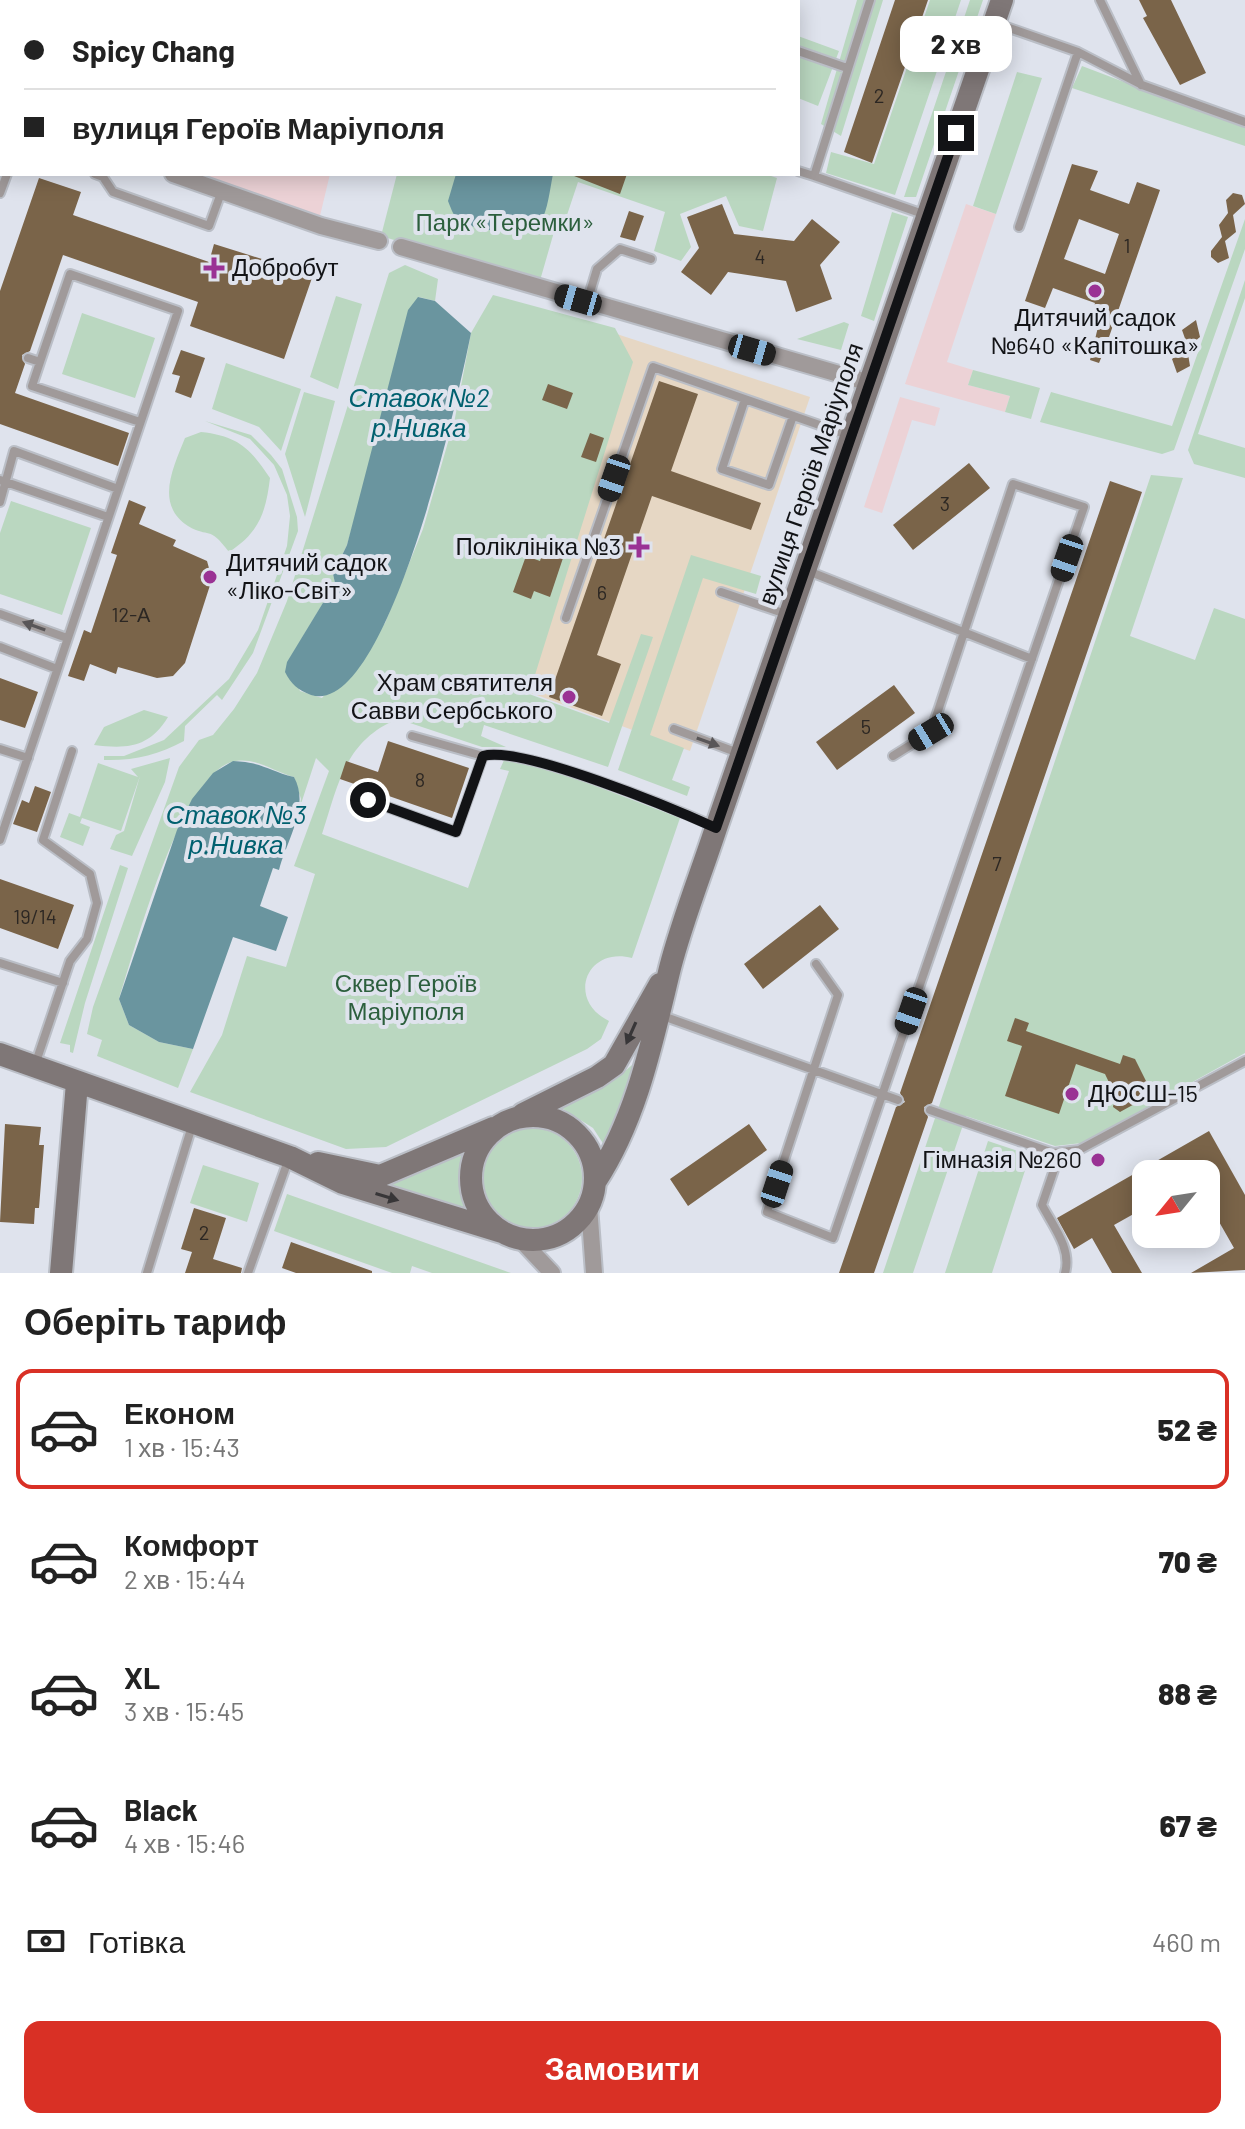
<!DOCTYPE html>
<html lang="uk">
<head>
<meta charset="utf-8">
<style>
  :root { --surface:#fff; --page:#f6f6f6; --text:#222; --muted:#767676; --line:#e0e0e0; --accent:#d93025 }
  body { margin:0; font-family:Barlow,sans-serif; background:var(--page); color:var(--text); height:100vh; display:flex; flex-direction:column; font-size:30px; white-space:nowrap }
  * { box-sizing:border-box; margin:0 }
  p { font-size:26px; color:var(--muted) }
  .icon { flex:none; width:44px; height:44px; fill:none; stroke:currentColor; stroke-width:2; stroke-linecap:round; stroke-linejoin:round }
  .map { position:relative; height:1273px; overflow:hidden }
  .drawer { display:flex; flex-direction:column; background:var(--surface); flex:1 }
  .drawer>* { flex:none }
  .guide { position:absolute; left:0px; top:0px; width:800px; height:176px; box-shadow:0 4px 20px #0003; display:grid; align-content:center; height:176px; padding:0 24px; background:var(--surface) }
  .needle { width:52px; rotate:240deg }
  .buttons { position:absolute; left:1132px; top:1160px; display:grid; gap:16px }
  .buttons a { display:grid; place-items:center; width:88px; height:88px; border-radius:16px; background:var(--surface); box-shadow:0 4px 20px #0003; font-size:40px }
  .end { position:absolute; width:36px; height:36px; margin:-18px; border:10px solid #121316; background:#fff; box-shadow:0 0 0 4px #fff }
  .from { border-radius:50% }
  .bubble { position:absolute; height:56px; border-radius:16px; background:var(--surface); box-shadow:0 4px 20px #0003; font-size:26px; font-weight:800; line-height:56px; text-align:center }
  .car { position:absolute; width:24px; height:48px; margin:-24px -12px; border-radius:10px; box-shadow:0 0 6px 2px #0007; background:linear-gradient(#222 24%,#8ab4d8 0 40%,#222 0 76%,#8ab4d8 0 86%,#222 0) }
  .guide b { display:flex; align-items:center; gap:28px; height:76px; font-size:30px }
  .guide b+b { border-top:2px solid var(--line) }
  .guide i { width:20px; height:20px; background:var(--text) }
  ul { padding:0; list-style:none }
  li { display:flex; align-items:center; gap:24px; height:120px; margin:0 16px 12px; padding:0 8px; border:4px solid transparent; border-radius:16px }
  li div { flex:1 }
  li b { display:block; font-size:30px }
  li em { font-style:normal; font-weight:800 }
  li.selected { border-color:var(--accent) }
  li>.icon { width:72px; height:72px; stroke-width:1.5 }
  h2 { padding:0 24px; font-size:36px; line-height:96px }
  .pay { display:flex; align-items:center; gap:20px; height:88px; padding:0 24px; font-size:30px }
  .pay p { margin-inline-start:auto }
  .button { display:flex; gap:16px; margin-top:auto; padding:16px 24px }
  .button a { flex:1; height:92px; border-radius:16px; background:var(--accent); color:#fff; font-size:32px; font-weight:800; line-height:92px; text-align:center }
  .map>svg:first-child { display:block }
  .commercial { fill:#ecd2d6 }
  .medical { fill:#e6d7c4 }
  .green { fill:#bad7c0 }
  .water { fill:#6a959f }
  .building { fill:#7a6449; fill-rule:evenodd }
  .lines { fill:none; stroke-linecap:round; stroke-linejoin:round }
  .lane-casing { stroke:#babec6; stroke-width:12 }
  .street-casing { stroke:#babec6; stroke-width:20 }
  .secondary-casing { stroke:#babec6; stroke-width:26 }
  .lane { stroke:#a09a9a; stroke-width:8 }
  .street { stroke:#a09a9a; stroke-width:16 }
  .secondary { stroke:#7f7777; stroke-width:22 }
  .oneway { fill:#595658 }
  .oneway2 { fill:#383638 }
  .route { stroke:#121316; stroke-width:10 }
  .poi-dot { fill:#9a3294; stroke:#dfe3ed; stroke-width:3 }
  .labels { text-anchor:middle; stroke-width:8; stroke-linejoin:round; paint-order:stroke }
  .number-label { font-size:20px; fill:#2c2723 }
  .park-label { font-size:24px; fill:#2c5f3d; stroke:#dfe3ed }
  .poi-label { font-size:24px; fill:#121316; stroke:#dfe3ed; text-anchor:start }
  .street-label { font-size:24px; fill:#121316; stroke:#dfe3ed }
  .water-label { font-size:26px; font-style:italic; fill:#00606f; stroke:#dfe3ed }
</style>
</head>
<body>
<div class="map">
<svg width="1245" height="1273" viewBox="0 0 1245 1273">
  <rect width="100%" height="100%" fill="#dfe3ed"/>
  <!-- commercial -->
  <path class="commercial" d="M16,0H371L15,2Z
    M187,174H330L319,220Z
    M966,204L996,214L947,362L973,370L968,385L1010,396L1005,412L905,384Z
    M900,397L940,408L935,426L912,420L882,513L864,507Z"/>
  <!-- medical -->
  <path class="medical" d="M586,324L810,397L690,751L482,675Z"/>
  <!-- green -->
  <path class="green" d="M857,0H883L841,136L821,124Z
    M930,0H961L895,195L826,173L831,152L874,164Z
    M970,0H983L916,197H904Z
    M798,36L839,51L818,106L798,98Z
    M1082,66L1245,128V146L1072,88Z
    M1017,72L1042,78L996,214L973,206Z
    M397,174H765L777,178L763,231L739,226L726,196L680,214L691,247L681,261L654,251L665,212L578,182L563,227L556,225L539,284L381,236Z
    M892,212L908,217L874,321L861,316Z
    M1245,219V249L1174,450L1162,454L1040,422L1051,392L1172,426Z
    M405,265L438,279L435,301L419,297L347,545L333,574L335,583L287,663L300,691L322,698L385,623L423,529L455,418L471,333L493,295L615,328L633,362L529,694L609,723L641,634L653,637L608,767L484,725L481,736L506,747H482L398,719C345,740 338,785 322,834L468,888L509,771L500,769L505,758L580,780L680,818L632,958C586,946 566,1000 609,1021L601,1039L587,1049L386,1147L346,1149L190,1092L222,1035L247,956L286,967L315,874L294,866L329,771L316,758L299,810L301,799L294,777C274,772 258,758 236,761C183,767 134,952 119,999L129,1025L159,1042L193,1049L178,1088L97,1056L102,1040L87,1034L93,1007L179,767L199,740L213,735L234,709L257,673L287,601L389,273Z
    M1245,280V298L1198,434L1245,448V478L1194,464L1188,450Z
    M336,296L362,304L338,389L310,377Z
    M82,313L155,338L135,398L62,374Z
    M844,322L849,324L841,350L797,339Z
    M226,363L301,389L281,451L259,427L212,409Z
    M973,370L1040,388L1031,419L1005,412L1010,396L968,385Z
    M304,392L335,401L305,517L285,454Z
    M205,421L251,435L271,455L282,469L297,517L298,531L253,653L222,700L217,695L185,726L184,741C158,755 133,761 104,760V756H124L164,740L229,679L258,630L287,546L290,516L287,495L274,465L250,439Z
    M201,432C238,436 250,448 270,478C266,512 259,533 229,552C208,524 210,539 188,526C154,504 174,466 185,438Z
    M1151,475L1183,478L1130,636L1195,660L1214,608L1245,619V1053L1082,1143L1055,1146L966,1116L913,1273H883Z
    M11,501L91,528L62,615L0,594V533Z
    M691,555L761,576L756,594L703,578L650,735L684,748L672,780L690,787L687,796L618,770Z
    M144,710L168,717C149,748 127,749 94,745L104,727Z
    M170,758L165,782L132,856L110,849L116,835L124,831L140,776L121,831L82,818L80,823L90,827L83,846L60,837L69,813L80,817L98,763L138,777L131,769Z
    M120,865L128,868L85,1003L73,1053L70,1052V1045L60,1043Z
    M638,1060L608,1151L593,1128L560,1107L619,1076Z
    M482 1178a50 50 0 1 1 100 0a50 50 0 1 1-100 0Z
    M988,1141L1030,1155L992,1273H945Z
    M466,1152C457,1175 460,1194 468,1217L379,1187Z
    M203,1165L259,1183L247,1222L190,1203Z
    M287,1194L511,1273H432L412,1266L410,1273H392L274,1231Z"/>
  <!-- water -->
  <path class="water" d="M456,174H553C550,188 548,211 540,223C529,238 468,231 456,218C453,214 450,206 448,201Z
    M418,297L435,301L471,333C460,389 388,719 311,695C298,690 291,684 285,672L287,662L335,583L333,574L347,545L408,310Z
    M233,761C262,762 269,771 294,777C310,806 287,840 279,870L273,868L260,906L288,917L276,951L233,937L193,1049L159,1042L129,1025L119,999L177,830L192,799L213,773Z"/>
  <!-- building -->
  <path class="building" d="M895,0H928L872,163L844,152Z
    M1139,0H1171L1206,73L1180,85L1143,18L1147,16Z
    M1072,164L1098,171L1090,190L1129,204L1137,182L1160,190L1109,337L1107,352L1104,351L1099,363L1090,360L1098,327L1088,324L1095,303L1053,288L1045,308L1025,301ZM1079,219L1119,234L1105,274L1064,259Z
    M569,174H627L620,194Z
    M39,178L81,192L73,215L209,262L214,244L313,275L284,359L190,326L198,302L63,255L30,351L22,355L25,364L15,393L129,433L118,466L0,424V291Z
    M1233,193L1242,195L1245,204L1233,215L1236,232L1225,241L1229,258L1218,263L1211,257V251L1222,237L1219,225L1228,213L1226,200Z
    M722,204L734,234L794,241L812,219L840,242L820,265L832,299L796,312L786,281L728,272L711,295L681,272L699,248L687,217Z
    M629,211L644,216L635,241L620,237Z
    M1196,320L1200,337L1188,347L1182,330Z
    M1187,348L1190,366L1177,373L1172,359Z
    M181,350L205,358L191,398L175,392L180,376L172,374Z
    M659,381L698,394L671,471L761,503L751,530L652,496L597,655L621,664L602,716L549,697Z
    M548,384L573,393L567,409L542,400Z
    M590,433L604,438L596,462L581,457Z
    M969,463L990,488L913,550L893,525Z
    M1110,481L1142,492L1006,889L932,1103L924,1107L928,1117L874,1273H839L896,1107L905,1102L900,1093Z
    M129,500L146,507L139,524L176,540L173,546L207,561L212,579L185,663L173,676L157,678L118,667L116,674L90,664L84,681L68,676L84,630L91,633L117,555L111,553Z
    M543,551L563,558L550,597L534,591L531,599L513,592L526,556L540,561Z
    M0,678L38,692L25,728L0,720Z
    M894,685L915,713L837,770L816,742Z
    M388,741L469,768L452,818L340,779L346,761L378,772Z
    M35,786L51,792L37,832L13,824L22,800L29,803Z
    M0,879L74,905L58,949L0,928Z
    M820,905L839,929L763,989L744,964Z
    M1015,1018L1029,1023L1026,1031L1120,1064L1123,1055L1135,1059L1146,1081L1157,1085L1158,1091L1120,1112L1113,1107L1115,1095L1105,1074L1076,1064L1059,1114L1005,1096L1022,1046L1007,1041Z
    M5,1124L41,1127L39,1145H44L39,1208H35L34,1224L0,1222Z
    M749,1124L767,1150L688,1206L670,1179Z
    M1209,1131L1245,1195V1270L1191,1273L1234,1248L1206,1199V1174H1146V1207L1114,1225L1142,1273H1112L1092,1238L1074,1249L1057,1218Z
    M194,1208L226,1218L213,1259L242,1268L241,1273H185L192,1252L181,1249Z
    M291,1242L372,1271V1273H296L282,1268Z"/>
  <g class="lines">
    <defs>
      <path id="lane" d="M870,0L814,176L926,215
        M1100,0L1141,85
        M995,23L1078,52L1142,85L1245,122
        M798,51L847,68
        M798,171L814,176
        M95,174L103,177L113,192L209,226L221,193
        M0,193L7,174
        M1019,227L1078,52
        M587,302L597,269L620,249L651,259
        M28,358L40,362L32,386L140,422
        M745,399L722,469L769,485L793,416
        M0,480L108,517
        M0,502L14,451L118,489
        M808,571L1032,659
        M721,592L786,614
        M0,614L67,638
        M566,618L653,367L851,436
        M0,647L57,669
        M674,729L741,754
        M412,736L483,756
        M0,749L28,758
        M368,800L456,832L483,756C520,745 675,809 716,827
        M0,840L178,311L70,274L40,362
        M0,963L63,983
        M816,964L838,995L767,1212L833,1238L1084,507L1013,484L931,732L893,756
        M660,1015L898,1100
        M35,1065L70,961L87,939L97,903L90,874L43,840L72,751
        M930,1110L1053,1153L1079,1150L1245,1061
        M1060,1152L1042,1205C1053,1226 1072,1249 1065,1273
        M147,1273L192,1126
        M248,1273L289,1158"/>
      <path id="street" d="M0,107L2,108
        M173,174L321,226L379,241
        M401,247L870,383
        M589,1206L594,1273
        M520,1239L552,1273"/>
      <path id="secondary" d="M0,1054L290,1157L343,1183L502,1232
        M523,1114L597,1077L614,1065L660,984
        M471 1178a62 62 0 1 1 124 0a62 62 0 1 1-124 0Z
        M318,1163L380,1176L493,1128
        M595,1182C637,1118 652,1042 670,968C682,921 701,874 716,828L1002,0
        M61,1273L77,1083"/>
    </defs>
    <!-- lane casing -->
    <use href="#lane" class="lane-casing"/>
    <!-- street casing -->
    <use href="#street" class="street-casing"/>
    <!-- secondary casing -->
    <use href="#secondary" class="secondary-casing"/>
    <!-- lane -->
    <use href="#lane" class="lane"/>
    <!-- street -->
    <use href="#street" class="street"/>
    <!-- secondary -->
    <use href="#secondary" class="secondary"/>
  </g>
  <!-- one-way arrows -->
  <defs><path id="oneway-solid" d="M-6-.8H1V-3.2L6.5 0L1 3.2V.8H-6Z" transform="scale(2)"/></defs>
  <g class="oneway">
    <use href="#oneway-solid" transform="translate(34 626) rotate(-160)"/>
    <use href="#oneway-solid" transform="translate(708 742) rotate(20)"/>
  </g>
  <g class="oneway2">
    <use href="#oneway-solid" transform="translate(631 1033) rotate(114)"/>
    <use href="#oneway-solid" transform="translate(387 1197) rotate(17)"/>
  </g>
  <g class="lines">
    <!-- route -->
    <path class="route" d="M368,800L456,832L483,756C521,745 674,809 716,828L956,133"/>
  </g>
  <!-- markers -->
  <g class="poi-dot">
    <path d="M210 256h8v8h8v8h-8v8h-8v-8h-8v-8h8z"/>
    <circle cx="1095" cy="291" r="8"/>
    <path d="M635 535h8v8h8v8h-8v8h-8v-8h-8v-8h8z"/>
    <circle cx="210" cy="577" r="8"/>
    <circle cx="569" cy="697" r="8"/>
    <circle cx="1072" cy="1094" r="8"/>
    <circle cx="1098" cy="1160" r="8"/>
  </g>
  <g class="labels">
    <!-- number labels -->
    <g class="number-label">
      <text x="879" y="103">2</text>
      <text x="1127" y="253">1</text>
      <text x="760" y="264">4</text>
      <text x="945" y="511">3</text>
      <text x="602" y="600">6</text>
      <text x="131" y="622">12-А</text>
      <text x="866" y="734">5</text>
      <text x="420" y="787">8</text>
      <text x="997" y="871">7</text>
      <text x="35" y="924">19/14</text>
      <text x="204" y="1240">2</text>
    </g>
    <!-- park labels -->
    <g class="park-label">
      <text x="505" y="231">Парк «Теремки»</text>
      <text x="406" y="992">Сквер Героїв<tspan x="406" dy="28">Маріуполя</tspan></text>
    </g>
    <!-- poi labels -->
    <g class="poi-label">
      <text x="232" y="276">Добробут</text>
      <text x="1095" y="326" text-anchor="middle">Дитячий садок<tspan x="1095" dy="28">№640 «Капітошка»</tspan></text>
      <text x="621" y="555" text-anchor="end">Поліклініка №3</text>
      <text x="226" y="571">Дитячий садок<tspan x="226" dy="28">«Ліко-Світ»</tspan></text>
      <text x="553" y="691" text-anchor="end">Храм святителя<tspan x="553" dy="28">Савви Сербського</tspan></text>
      <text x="1088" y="1102">ДЮСШ-15</text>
      <text x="1082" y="1168" text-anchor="end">Гімназія №260</text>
    </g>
    <!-- street labels -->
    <g class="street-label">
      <text transform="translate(811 474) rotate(-71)" y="8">вулиця Героїв Маріуполя</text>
    </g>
    <!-- water labels -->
    <g class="water-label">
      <text x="419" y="407">Ставок №2<tspan x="419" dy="30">р.Нивка</tspan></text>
      <text x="236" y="824">Ставок №3<tspan x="236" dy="30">р.Нивка</tspan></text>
    </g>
  </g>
</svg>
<div class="buttons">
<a><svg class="needle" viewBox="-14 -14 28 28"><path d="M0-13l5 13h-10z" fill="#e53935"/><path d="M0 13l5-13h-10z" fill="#767676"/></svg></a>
</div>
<i class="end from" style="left:368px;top:800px"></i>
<i class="end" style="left:956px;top:133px"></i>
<div class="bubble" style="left:900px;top:16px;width:112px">2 хв</div>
<i class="car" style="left:578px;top:300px;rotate:286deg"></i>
<i class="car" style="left:752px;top:350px;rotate:106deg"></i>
<i class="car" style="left:614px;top:478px;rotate:199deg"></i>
<i class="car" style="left:1067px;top:558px;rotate:199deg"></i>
<i class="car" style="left:931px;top:732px;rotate:239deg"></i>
<i class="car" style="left:911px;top:1011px;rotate:199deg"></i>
<i class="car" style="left:777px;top:1184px;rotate:18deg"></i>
<div class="guide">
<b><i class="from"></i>Spicy Chang</b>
<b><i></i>вулиця Героїв Маріуполя</b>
</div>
</div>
<section class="drawer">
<h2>Оберіть тариф</h2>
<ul>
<li class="selected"><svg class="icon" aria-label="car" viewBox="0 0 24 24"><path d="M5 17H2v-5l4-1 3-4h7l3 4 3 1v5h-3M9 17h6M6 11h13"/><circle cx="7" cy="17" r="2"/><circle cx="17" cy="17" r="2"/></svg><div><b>Економ</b><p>1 хв · 15:43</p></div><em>52 ₴</em></li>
<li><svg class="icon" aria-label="car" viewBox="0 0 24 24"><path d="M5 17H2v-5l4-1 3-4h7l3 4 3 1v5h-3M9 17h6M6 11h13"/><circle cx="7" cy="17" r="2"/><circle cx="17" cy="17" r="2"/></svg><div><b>Комфорт</b><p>2 хв · 15:44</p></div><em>70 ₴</em></li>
<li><svg class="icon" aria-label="car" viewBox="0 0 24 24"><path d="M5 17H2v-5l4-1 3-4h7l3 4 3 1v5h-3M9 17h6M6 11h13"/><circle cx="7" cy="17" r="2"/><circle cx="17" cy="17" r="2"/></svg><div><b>XL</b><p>3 хв · 15:45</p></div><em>88 ₴</em></li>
<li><svg class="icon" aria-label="car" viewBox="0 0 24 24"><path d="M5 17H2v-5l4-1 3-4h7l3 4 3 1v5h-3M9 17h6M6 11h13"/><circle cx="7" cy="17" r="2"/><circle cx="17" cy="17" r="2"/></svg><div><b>Black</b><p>4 хв · 15:46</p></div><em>67 ₴</em></li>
</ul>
<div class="pay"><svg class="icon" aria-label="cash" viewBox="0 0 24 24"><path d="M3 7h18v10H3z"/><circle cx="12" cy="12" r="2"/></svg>Готівка<p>460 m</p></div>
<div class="button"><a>Замовити</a></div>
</section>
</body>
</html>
